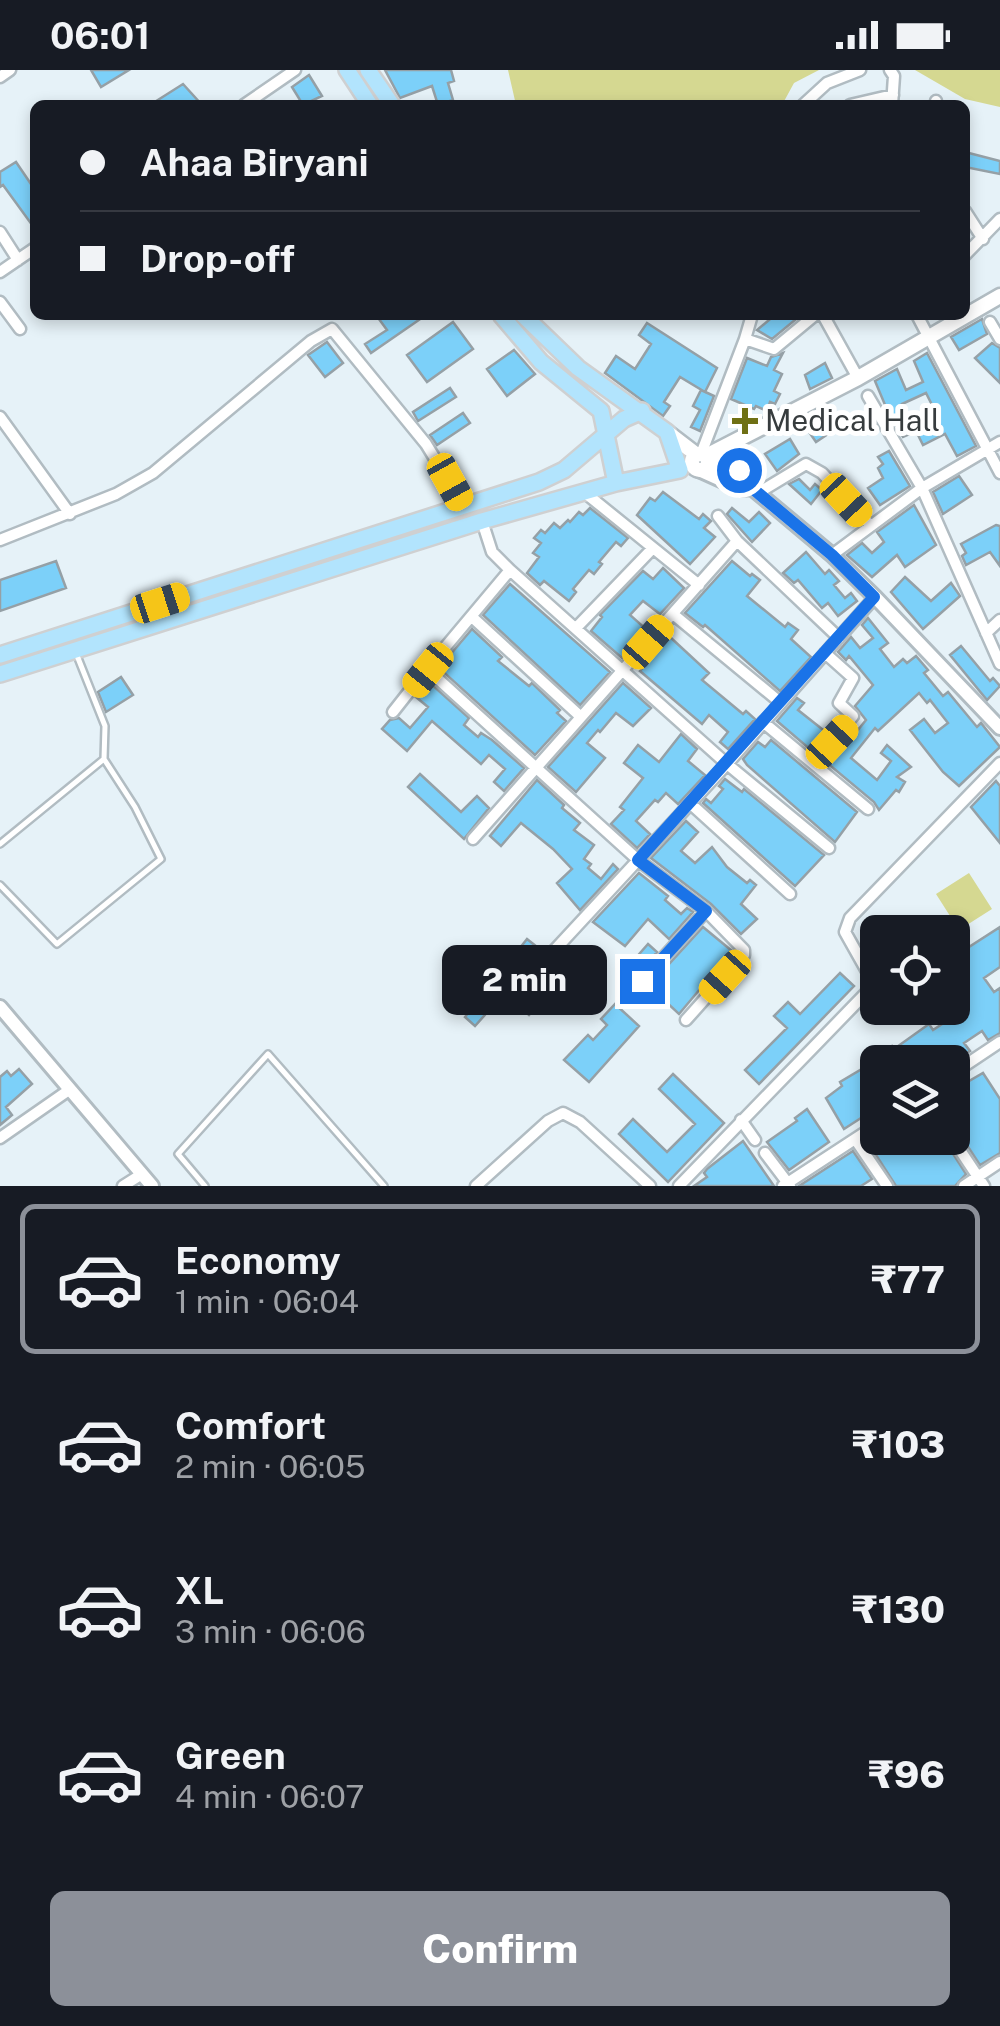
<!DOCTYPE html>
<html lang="en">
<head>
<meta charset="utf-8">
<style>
  :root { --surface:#171b24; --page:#242831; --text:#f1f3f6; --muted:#9ea1a6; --line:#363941; --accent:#8c9099 }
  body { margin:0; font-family:"Public Sans",sans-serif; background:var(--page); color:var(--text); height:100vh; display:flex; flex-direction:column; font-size:38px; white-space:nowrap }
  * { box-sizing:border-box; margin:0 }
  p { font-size:32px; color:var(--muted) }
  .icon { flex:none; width:55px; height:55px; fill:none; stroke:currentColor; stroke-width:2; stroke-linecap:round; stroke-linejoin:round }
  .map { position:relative; height:1116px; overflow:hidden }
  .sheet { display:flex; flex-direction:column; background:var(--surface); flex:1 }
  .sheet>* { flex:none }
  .banner { position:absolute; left:30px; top:30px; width:940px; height:220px; border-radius:15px; box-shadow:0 5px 15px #0003; display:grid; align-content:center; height:220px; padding:0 50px; background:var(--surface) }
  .controls { position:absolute; left:860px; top:845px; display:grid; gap:20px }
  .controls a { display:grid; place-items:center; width:110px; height:110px; border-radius:15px; background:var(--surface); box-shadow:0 5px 15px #0003; font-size:50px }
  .end { position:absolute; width:45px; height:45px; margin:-22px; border:12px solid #1a73e8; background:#fff; box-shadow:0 0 0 5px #fff }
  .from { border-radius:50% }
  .bubble { position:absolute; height:70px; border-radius:15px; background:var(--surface); box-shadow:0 5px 15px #0003; font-size:32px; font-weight:800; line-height:70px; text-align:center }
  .car { position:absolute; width:30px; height:60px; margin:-30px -15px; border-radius:12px; box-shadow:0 0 8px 2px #0007; background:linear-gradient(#f5c518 24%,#345 0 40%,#f5c518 0 76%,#345 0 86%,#f5c518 0) }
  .banner b { display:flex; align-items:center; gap:35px; height:95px; font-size:38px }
  .banner b+b { border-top:2px solid var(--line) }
  .banner i { width:25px; height:25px; background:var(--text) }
  ul { padding:18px 0 0; list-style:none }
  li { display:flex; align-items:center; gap:30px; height:150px; margin:0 20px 15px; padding:0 30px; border:5px solid transparent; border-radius:15px }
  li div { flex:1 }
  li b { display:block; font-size:38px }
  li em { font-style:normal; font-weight:800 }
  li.selected { border-color:var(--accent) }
  li>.icon { width:90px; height:90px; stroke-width:1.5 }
  .action { display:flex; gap:20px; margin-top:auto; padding:20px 50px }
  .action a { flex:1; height:115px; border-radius:15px; background:var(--accent); color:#fff; font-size:40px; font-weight:800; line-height:115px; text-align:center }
  .status { display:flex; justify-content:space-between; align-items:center; height:70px; padding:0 50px; background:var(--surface); direction:ltr }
  .status svg { height:28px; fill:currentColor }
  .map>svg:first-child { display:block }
  .green { fill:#d5d891 }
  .building { fill:#7cd0f9; stroke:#95a0a6; stroke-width:2.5 }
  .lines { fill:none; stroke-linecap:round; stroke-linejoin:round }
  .service-casing { stroke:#b1bcc2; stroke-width:10 }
  .minor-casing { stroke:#b1bcc2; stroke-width:15 }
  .tertiary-casing { stroke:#b1bcc2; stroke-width:18 }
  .secondary-casing { stroke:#b1bcc2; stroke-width:19 }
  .primary-casing { stroke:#cfd0d1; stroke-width:20 }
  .service { stroke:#fff; stroke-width:5 }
  .minor { stroke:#fff; stroke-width:10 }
  .tertiary { stroke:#fff; stroke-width:12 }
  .secondary { stroke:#fff; stroke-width:14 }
  .primary { stroke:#b2e4fd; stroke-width:15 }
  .route { stroke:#1a73e8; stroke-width:12 }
  .poi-dot { fill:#6f7014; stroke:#fff; stroke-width:4 }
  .labels { text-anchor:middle; stroke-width:10; stroke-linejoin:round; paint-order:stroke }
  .poi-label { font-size:30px; fill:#373c3e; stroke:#fff; text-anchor:start }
</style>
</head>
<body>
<div class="status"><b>06:01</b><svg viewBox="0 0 49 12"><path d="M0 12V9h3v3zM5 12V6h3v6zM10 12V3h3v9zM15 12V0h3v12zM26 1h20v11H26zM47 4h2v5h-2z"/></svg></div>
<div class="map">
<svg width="1000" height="1116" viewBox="0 0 1000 1116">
  <rect width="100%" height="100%" fill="#e6f2f8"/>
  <!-- green -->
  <path class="green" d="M508,0H819L794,13L782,35H516Z
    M915,0H1000V37L965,29Z
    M969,803L992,839L959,860L936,824Z"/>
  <!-- building -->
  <path class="building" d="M91,0H129L101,17Z
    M385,0H451L454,11L448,13L453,30L438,35L432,16L400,28Z
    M309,5L322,26L303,35L292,17Z
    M183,14L202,35H150Z
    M965,82L1000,91V104L965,97Z
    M16,92L35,120V159L3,115L0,117V102Z
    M376,245H426L371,283L365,274L387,260Z
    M775,245H801L772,269L757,260Z
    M982,249L987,264L959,280L951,267Z
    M453,252L473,279L427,312L407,285Z
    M647,253L717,298L705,322L680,307L664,332L670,336L663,346L605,303L616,286L635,299L651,274L639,265Z
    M327,272L343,293L325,307L308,285Z
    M992,273L1000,278V313L975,288Z
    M514,280L535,304L507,326L487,299Z
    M783,283L774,300L782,304L774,321L780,324L775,334L770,332L767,341L756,336L754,339L731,329L747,288L767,296L771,287Z
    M927,283L976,376L957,386L945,364L923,375L915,359L937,345L926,323L902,334L914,362L903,367L888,342L875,311L897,299L906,320L923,312L914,291Z
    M825,293L832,308L810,319L805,305Z
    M450,318L456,327L418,351L413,342Z
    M701,320L714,326L700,361L691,357L700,340L693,336Z
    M463,343L470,353L437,375L430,365Z
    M830,343L840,356L816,372L807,359Z
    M790,369L799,384L777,401L765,384Z
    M889,381L910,416L880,435L868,418L883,408L878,398L883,394L878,387Z
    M959,406L972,425L943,444L933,422Z
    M799,409L810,420L815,414L822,420L811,434L789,414Z
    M663,422L699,449L703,444L711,451L704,458L715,467L690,494L637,445L650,428L655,431Z
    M914,435L936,475L905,497L897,485L872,507L847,485L862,473L872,483L884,472L877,462Z
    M590,438L628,468L621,476L616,472L599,492L602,494L594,504L589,500L573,519L576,522L569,531L544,511L540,515L527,503L539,487L533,483L541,473L534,468L541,460L545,463L554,453L560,458L568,450L570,452L579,442L583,445Z
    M732,438L749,452L759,442L770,453L752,472L727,444Z
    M996,455L1000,456V496L990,482L966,495L962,486L966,483L961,474Z
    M806,482L825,504L829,500L839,511L834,515L845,528L851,523L857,531L838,546L828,533L822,538L798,510L794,513L783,503Z
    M56,491L66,518L0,541V510Z
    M732,491L750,506L752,504L760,510L747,526L785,557L788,553L798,560L791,569L811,587L780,621L705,555L703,557L685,543Z
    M663,498L684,518L660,544L643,531L630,545L647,560L622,588L591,561L602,547L600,545L643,501L653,509Z
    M905,507L931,531L951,513L960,526L923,559L891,522Z
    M510,514L610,602L580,635L483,545Z
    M868,548L888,573L880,579L894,597L903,589L907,593L916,586L928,600L924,603L943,626L948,622L977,657L981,653L1000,677L959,716L943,702L910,660L924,649L935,663L948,653L930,630L927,633L919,623L878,661L875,658L851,688L877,710L891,691L881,683L887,675L911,697L897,707L905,712L899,722L896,720L879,740L874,732L826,692L835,680L841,681L866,650L855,636L873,615L849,586L846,590L838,582L851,567L860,578L873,568L862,555Z
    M472,559L502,587L498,591L529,616L532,613L560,640L557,643L566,651L535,685L439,598Z
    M670,567L709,603L702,610L743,644L746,641L755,649L728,679L720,672L728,662L709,645L702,654L640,601Z
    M961,576L990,611L993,608L1000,616L987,630L950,585Z
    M121,607L133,625L106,642L98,622Z
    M429,612L469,648L464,655L478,667L481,663L492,670L524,698L504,721L494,712L505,699L489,685L481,694L432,651L407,681L382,659L390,650L399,648L410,658L428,637L416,627Z
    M623,613L651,638L633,656L616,643L600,662L598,660L587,673L605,688L576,722L548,697Z
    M797,628L804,633L798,640L827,663L812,681L777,651Z
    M681,664L697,679L688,691L705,705L678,734L666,723L658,732L655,730L636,751L650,764L637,778L611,754L624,740L620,737L643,708L624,693L638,675L659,692Z
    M771,670L857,742L835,772L747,695L743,689L758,672L765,677Z
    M420,704L461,742L477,726L489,738L464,769L408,717Z
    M725,709L742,722L744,719L824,785L795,816L703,733L706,729L711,733L723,719L719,716Z
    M537,710L564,735L562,738L580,753L574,760L594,775L584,789L591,794L588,798L601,809L613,794L618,799L580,840L557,813L572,799L553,779L521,753L501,776L490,766Z
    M996,711L1000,716V773L971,737Z
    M686,751L698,762L681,781L695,793L712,777L727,797L747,813L750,810L756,815L741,834L757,849L741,864L711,834L651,788Z
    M639,803L668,826L665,830L681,844L687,838L693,842L669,869L648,849L625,876L593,852Z
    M703,857L732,881L679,944L649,916Z
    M1000,857V897L984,908L994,922L1000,918V963L988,970L982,961L964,973L970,981L952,993L891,992L883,982L892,976L894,979L929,954L933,960L951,948L952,888Z
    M527,869L542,881L475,956L465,947Z
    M648,874L657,882L635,906L627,898Z
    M563,890L571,897L529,945L520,937L543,911L540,909L555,892L559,895Z
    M840,903L854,916L759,1014L745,1000L787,958L774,946L788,932L800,944Z
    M615,934L639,956L589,1012L564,990L588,965L593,970L607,955L601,949Z
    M867,996L878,1011V1045L864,1053L861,1048L844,1059L826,1028L842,1016L840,1012Z
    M19,999L32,1014L6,1037L12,1045L0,1055V1007L7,1001L11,1006Z
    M983,1003L1000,1029V1083L980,1095L953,1054L965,1044L952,1027V1021Z
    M673,1004L724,1053L668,1112L619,1064L633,1049L667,1082L695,1054L659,1019Z
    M807,1039L829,1072L789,1100L767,1072L797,1051L795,1048Z
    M878,1065V1068H913L915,1071L927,1068L929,1072L943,1068L966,1104L955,1116H896L867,1071Z
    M743,1071L774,1116H694L707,1107L704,1103L707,1099Z
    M853,1081L872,1109L861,1116H799Z"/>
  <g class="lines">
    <defs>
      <path id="service" d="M0,774L104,689
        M0,815L57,874L161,789L135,737L104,689L105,656L76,583
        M205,1116L178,1084L268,984L384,1116"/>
      <path id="minor" d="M890,0L894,6L892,35
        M0,7L10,0
        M244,35L295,0
        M803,35L827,13L860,0
        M850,35L893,25
        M936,35V31
        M965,141L983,169
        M0,162L18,190
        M965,185L1000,149
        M0,202L35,178
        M0,232L20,259
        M823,245L858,308
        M917,245L1000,403
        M990,252L1000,269
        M745,269L752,245
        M868,326L922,418L1000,594
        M0,347L70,444
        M701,384L745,269L774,279L815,245
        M584,422L699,515
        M758,423L806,394L822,403L871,456
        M718,446L737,471L839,568
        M0,470L116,424L153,403L311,271L332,259L426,374L464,436
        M832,485L922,418L1000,372
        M510,500L727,694L829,778
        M673,544L781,633
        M472,547L581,647
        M576,558L653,478
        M986,563L1000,550
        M427,599L510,500L492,482L482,451
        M393,642L427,599L638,790L706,841L744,880V885L686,950
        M763,652L868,739
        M813,693L853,646L839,633L853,608L825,583
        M691,734L790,824
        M473,769L737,471
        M642,911L706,841
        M512,926L727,694L875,527
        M952,1004L1000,972
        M741,1050L755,1070
        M0,1068L69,1020
        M952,1068L984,1116
        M855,1069L887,1116
        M765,1083L790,1116
        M123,1116L142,1104
        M476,1116L548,1051L563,1043L580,1052L650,1116
        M679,1116L866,923L872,910L845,862L850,848L1000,693
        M783,1116L878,1054
        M964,1116L1000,1092"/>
      <path id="tertiary" d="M708,393L739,400L752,418L832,485L875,527L1000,658
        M699,400L741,419L752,418
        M0,937L152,1116"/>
      <path id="secondary" d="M667,362L697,385
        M692 392a8 8 0 1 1 16 0a8 8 0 1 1-16 0Z
        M706,386L858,308L1000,226"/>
      <path id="primary" d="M347,0L370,35
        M368,0L392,35
        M501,245L541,292L601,341L616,413
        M0,585L539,412L564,400L624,349L642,341
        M0,604L482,451L616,413L680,400L667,362L578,298L523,245"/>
    </defs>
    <!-- service casing -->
    <use href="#service" class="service-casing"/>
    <!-- minor casing -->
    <use href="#minor" class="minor-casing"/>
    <!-- tertiary casing -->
    <use href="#tertiary" class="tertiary-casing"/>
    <!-- secondary casing -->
    <use href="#secondary" class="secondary-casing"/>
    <!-- primary casing -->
    <use href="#primary" class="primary-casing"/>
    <!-- service -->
    <use href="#service" class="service"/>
    <!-- minor -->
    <use href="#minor" class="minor"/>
    <!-- tertiary -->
    <use href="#tertiary" class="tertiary"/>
    <!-- secondary -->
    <use href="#secondary" class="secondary"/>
    <!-- primary -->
    <use href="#primary" class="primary"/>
  </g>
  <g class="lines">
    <!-- route -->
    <path class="route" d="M642,911L706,841L638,790L874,527L832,485L752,418L739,400"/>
  </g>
  <!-- markers -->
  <path class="poi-dot" d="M740 336h10v10h10v10h-10v10h-10v-10h-10v-10h10z"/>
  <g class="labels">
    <!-- poi labels -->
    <g class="poi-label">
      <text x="765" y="361">Medical Hall</text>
    </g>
  </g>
</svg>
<div class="controls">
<a><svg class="icon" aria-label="locate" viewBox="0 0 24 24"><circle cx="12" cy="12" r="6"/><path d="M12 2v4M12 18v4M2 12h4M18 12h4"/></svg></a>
<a><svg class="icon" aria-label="layers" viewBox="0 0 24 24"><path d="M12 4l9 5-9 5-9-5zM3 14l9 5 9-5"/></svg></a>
</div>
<i class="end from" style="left:739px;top:400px"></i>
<i class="end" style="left:642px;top:911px"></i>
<div class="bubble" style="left:442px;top:875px;width:165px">2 min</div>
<i class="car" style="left:450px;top:412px;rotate:151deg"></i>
<i class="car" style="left:846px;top:430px;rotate:137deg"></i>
<i class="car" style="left:160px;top:533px;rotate:72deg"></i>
<i class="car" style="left:648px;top:572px;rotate:41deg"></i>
<i class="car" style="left:428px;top:600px;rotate:219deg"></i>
<i class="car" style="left:832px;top:672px;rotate:43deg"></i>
<i class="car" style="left:725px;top:907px;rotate:222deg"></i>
<div class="banner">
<b><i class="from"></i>Ahaa Biryani</b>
<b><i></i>Drop-off</b>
</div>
</div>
<section class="sheet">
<ul>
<li class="selected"><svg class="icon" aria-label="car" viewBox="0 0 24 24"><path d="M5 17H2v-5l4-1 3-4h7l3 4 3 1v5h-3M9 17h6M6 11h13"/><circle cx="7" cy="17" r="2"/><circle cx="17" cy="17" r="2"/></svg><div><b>Economy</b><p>1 min · 06:04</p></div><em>₹77</em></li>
<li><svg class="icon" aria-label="car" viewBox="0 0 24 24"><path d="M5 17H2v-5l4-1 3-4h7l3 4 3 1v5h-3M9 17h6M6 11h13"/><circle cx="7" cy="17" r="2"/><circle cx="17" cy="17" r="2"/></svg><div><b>Comfort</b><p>2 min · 06:05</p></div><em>₹103</em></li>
<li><svg class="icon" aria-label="car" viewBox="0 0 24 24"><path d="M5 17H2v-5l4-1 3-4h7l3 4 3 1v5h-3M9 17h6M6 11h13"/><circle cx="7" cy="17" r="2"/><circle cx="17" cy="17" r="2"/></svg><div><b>XL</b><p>3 min · 06:06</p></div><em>₹130</em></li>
<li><svg class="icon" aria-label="car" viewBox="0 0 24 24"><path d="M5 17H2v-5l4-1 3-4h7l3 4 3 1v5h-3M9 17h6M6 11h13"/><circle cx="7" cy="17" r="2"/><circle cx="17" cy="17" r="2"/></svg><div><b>Green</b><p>4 min · 06:07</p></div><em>₹96</em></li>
</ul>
<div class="action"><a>Confirm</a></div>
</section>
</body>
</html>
